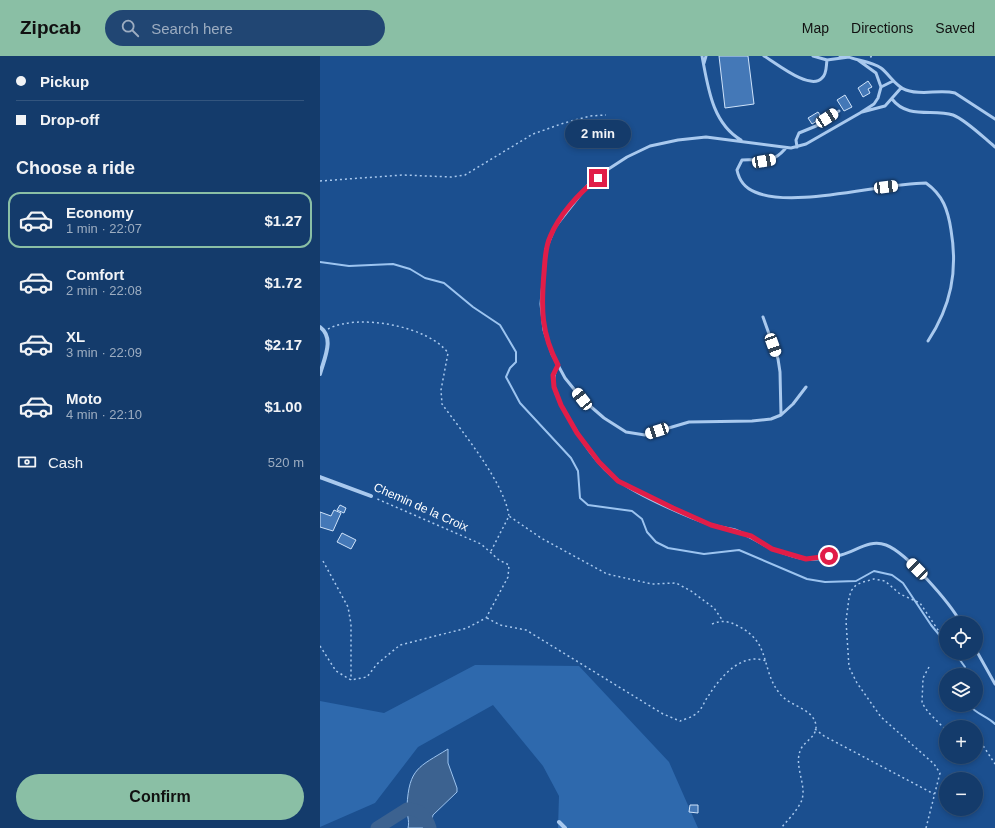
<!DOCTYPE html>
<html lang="en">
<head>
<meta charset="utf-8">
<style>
  :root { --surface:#143b6b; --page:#214673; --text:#f1f3f6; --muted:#9dadc1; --line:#33557e; --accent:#8abfa5 }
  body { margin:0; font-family:Arial,sans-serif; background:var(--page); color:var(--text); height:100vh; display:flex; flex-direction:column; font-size:15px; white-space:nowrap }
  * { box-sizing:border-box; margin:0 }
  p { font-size:13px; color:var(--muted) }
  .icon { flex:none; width:22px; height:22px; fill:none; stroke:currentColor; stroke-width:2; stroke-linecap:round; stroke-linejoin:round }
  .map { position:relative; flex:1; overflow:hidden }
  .sheet { display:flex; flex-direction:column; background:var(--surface); width:320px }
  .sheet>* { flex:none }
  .guide { display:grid; align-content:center; height:88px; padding:0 16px; background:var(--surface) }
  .tools { position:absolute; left:619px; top:560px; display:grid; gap:8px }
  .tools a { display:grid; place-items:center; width:44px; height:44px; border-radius:50%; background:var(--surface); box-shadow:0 2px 6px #0003,0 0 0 1px var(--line); font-size:20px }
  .end { position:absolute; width:18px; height:18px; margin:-9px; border:5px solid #e11d48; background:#fff; box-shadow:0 0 0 2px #fff }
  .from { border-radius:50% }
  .bubble { position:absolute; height:28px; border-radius:14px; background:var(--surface); box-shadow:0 2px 6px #0003,0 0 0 1px var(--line); font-size:13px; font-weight:700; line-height:28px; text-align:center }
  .car { position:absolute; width:12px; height:24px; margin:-12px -6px; border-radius:5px; box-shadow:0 0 3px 1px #0007; background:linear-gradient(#fff 24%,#345 0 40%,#fff 0 76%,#345 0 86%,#fff 0) }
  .guide b { display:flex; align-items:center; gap:14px; height:38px; font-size:15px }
  .guide b+b { border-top:1px solid var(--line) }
  .guide i { width:10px; height:10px; background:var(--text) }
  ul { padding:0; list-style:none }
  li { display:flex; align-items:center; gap:12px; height:56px; margin:0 8px 6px; padding:0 8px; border:2px solid transparent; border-radius:12px }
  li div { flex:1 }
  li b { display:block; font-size:15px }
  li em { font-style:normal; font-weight:700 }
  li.on { border-color:var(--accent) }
  li>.icon { width:36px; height:36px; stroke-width:1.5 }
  h2 { padding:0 16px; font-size:18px; line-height:48px }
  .pay { display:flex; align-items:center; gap:10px; height:44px; padding:0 16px; font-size:15px }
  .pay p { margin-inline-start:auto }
  .primary-button { display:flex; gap:8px; margin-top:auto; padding:8px 16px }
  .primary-button a { flex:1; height:46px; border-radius:24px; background:var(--accent); color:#111; font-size:16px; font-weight:700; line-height:46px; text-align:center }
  header { display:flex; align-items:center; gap:24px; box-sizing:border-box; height:56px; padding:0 20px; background:var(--accent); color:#111 }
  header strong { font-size:19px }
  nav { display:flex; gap:22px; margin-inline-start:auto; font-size:14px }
  .search { width:280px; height:36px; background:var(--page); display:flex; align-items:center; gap:10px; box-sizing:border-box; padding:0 14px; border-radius:22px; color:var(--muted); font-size:15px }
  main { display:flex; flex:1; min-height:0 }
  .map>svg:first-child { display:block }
  .green { fill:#2e69ad }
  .water { fill:#3c6290; stroke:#9cc4f0 }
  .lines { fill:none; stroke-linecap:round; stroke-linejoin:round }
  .stream { stroke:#9cc4f0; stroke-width:2 }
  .river { stroke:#3c6290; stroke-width:13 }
  .building { fill:#4478b7; stroke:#cfe3fa }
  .path { stroke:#a9c9ee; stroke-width:1.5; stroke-dasharray:2 3; stroke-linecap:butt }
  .lane { stroke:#a9c9ee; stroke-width:3 }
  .street { stroke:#a9c9ee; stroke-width:4 }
  .route { stroke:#e11d48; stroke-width:5 }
  .labels { text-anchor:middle; stroke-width:3.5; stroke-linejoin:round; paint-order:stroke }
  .street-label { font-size:12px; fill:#fff; stroke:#1b4f8f }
</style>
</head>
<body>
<header>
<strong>Zipcab</strong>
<div class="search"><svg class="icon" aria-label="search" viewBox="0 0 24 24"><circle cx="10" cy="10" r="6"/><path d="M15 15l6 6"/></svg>Search here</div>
<nav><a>Map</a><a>Directions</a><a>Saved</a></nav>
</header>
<main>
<section class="sheet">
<div class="guide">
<b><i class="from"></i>Pickup</b>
<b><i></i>Drop-off</b>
</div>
<h2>Choose a ride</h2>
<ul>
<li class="on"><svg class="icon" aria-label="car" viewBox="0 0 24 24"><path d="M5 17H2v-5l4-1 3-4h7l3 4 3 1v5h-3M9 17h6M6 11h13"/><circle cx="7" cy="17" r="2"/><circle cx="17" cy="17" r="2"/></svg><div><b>Economy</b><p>1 min · 22:07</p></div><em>$1.27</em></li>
<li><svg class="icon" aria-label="car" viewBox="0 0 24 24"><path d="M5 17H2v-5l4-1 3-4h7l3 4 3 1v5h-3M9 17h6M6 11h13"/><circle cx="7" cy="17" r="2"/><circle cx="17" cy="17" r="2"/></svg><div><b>Comfort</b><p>2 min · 22:08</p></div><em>$1.72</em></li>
<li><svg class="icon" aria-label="car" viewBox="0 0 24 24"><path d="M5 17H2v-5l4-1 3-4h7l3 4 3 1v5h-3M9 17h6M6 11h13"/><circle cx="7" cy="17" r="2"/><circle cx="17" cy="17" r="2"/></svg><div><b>XL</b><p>3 min · 22:09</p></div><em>$2.17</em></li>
<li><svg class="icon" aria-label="car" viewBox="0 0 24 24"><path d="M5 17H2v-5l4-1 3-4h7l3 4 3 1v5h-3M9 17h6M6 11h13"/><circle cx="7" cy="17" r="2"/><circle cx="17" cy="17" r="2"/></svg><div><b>Moto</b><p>4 min · 22:10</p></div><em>$1.00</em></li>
</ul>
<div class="pay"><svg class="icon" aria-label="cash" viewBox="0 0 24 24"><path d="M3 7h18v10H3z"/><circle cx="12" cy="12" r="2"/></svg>Cash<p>520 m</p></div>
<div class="primary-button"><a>Confirm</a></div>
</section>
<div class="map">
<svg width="675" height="772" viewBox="0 0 675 772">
  <rect width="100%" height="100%" fill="#1b4f8f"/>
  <!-- green -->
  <path class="green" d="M155,609L259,610L349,706L378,772H238L239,740L223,710L173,649L98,691L55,747L0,771V645L64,657Z"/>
  <!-- water -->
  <path class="water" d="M128,693V707L137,732V736L113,759L112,763L115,772H88C90,764 86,758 87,750C89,712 99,711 128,693Z"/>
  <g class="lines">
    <!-- stream -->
    <path class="stream" d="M0,206L29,210L73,208L90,213L105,222L124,227L153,251L180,269L196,296V306L190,312L186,321L200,347L251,402L258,415L260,442L268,449L312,455L322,463L327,476L336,486L348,492L384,498L419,494L487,523L505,526L536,525L554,515L572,519L583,527L611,569L626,587
      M635,597L645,611V619
      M649,649C656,658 667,660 675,668"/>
    <!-- river -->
    <path class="river" d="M57,772L87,753C100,753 106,759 110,772"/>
  </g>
  <!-- building -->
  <path class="building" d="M399,0H428L434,48L405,52Z
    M548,25L552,31L548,33L550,37L543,41L538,32Z
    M525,39L532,51L524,55L517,44Z
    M498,56L502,62L492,68L488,62Z
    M20,449L26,452L24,457L17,454Z
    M14,454L21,457L13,475L0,471V456L11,460Z
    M22,477L36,484L31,493L17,486Z
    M370,749H378V757L369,756Z"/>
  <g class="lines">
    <!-- path -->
    <path class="path" d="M550,1L554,0
      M0,125L83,119L131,121L145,119L213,78L244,67L270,60L286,59
      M8,273C37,257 109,270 128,297L121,334L122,348C143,377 184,426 189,460
      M171,495L189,460L221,482L287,518L332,528L356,527L371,535L394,552L403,565
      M3,505L28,551L31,568V624
      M167,562L180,569L206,574L343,658L360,665C365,663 373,661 377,657C382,653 385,644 389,639C401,620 422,596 446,605
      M392,568C401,564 409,565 418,570C452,587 440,613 460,638C469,650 493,652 496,669C497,680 487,684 482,691C471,709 490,731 480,748C475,757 467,765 461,772
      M0,590L16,615L31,624L47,621L57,608L80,589L147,572L166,562L188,521L189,509L179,504L161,488L55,442
      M609,611L603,622L602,647L608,656L626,674
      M495,673L504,680L614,738
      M656,683L664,691L675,708
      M606,772L620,717L614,708L561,661L537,627L529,611L526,565L529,542L531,535L536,529L543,526L554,523L565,525L580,538L600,547L620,577L626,582"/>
    <!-- lane -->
    <path class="lane" d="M382,0C388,31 392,67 421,84
      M444,0C456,7 490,35 502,22C507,18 506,10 507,4
      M493,0L507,4L529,1
      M520,0L528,1
      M526,0C537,5 551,5 561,12C570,19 575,30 586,34C602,40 619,33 635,37L675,63
      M384,7L386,0
      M561,31L573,25
      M572,43C588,64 614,52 633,59C646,64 664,82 675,91
      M542,56L565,50L581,32
      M477,91L476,84L479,77L496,70L519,55
      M465,93C450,110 442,102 422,104L417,114C419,124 425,132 435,136C474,153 561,127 606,127C623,139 628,154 631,174C638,215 631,250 608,285
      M443,261L458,303L460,316L461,359
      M238,309C228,327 237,342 247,359C260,382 277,410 299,425C320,440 367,461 392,469C399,471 407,472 415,474C429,479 440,488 453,493C463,497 474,501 485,503C494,504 511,502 521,499C537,495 549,483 566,489C587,497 630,547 641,567
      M486,331L473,348L461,359L451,363L432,365L369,366L325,379L306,376L284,362L262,343L245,322L232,298L224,274L221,248L226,193L235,171L268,129L287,114L307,101L330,90L358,84L386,81L471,92L486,88L540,57L554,48L558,42L561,31L556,17L538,4
      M656,594L675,628"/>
    <!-- street -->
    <path class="street" d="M0,271C15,282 4,303 0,318
      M0,421L51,440
      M239,766L245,772"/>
  </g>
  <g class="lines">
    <!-- route -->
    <path class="route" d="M278,122C259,137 239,159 230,181C225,192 225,205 224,217C221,252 221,277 238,309L233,319L234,331L241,349L257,377L279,406L298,425L353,452L391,469L431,480L452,493L486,503L509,500"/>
  </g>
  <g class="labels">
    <!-- street labels -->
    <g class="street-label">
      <text transform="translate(101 451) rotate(24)" y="4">Chemin de la Croix</text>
    </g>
  </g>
</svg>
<div class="tools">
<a><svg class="icon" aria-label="locate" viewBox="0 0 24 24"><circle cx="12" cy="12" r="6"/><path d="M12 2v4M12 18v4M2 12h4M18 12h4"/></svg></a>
<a><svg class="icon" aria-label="layers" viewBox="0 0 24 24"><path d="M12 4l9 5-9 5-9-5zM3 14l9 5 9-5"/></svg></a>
<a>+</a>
<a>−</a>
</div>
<i class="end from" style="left:509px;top:500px"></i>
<i class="end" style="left:278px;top:122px"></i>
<div class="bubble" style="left:245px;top:64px;width:66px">2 min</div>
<i class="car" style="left:507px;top:62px;rotate:57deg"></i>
<i class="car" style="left:444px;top:105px;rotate:80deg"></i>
<i class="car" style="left:566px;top:131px;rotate:83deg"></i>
<i class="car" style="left:453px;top:289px;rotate:160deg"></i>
<i class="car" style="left:262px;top:343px;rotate:322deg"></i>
<i class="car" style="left:337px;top:375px;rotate:252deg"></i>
<i class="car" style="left:597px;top:513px;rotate:315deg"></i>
</div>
</main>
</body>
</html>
